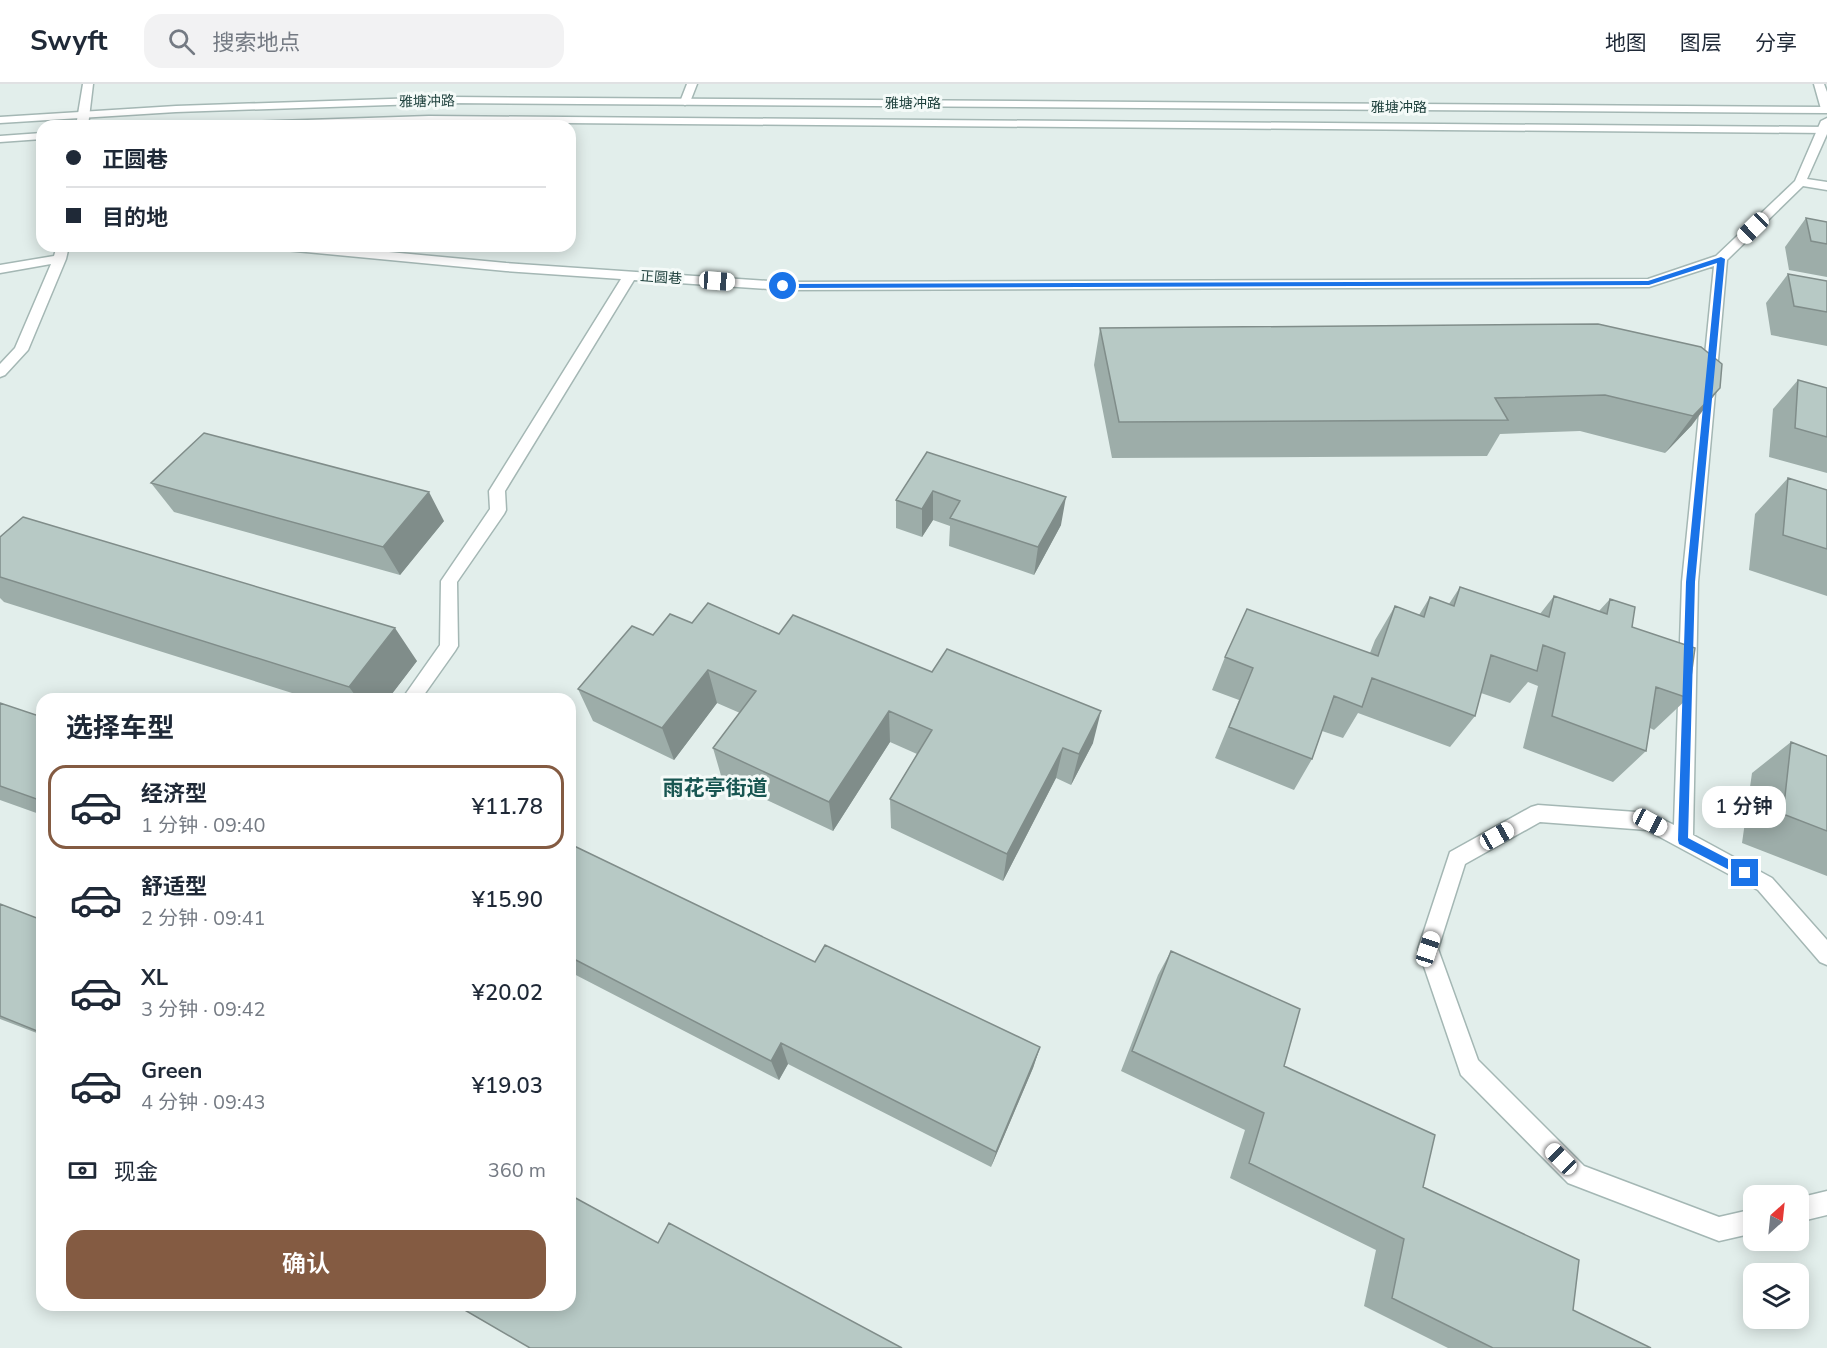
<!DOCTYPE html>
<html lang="zh">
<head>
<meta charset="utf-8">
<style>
  :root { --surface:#fff; --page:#f2f2f3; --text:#1f2937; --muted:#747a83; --line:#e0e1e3; --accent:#845b42 }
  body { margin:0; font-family:"Nunito Sans","Noto Sans SC",sans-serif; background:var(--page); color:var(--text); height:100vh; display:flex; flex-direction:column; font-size:22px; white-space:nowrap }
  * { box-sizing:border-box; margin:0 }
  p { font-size:20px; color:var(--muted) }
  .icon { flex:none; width:33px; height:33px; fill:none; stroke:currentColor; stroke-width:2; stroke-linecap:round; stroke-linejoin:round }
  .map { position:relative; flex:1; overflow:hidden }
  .details { position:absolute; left:36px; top:609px; width:540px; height:618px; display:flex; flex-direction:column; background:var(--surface); border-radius:18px; box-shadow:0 3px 15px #0003 }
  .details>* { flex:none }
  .banner { position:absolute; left:36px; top:36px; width:540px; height:132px; border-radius:18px; box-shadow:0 3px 15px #0003; display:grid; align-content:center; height:132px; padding:0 30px; background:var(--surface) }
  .needle { width:39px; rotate:27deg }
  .buttons { position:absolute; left:1743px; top:1101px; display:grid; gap:12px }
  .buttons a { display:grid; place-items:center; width:66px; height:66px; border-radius:12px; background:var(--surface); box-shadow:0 3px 15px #0003; font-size:30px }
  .end { position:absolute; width:27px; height:27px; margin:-14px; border:8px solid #1a73e8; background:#fff; box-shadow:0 0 0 3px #fff }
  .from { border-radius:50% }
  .bubble { position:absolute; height:42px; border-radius:18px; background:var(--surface); box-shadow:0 3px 15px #0003; font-size:20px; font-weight:600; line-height:42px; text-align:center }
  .car { position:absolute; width:18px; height:36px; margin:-18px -9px; border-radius:8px; box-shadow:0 0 4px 2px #0007; background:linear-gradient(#fff 24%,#345 0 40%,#fff 0 76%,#345 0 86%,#fff 0) }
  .banner b { display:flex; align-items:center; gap:21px; height:57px; font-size:22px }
  .banner b+b { border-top:2px solid var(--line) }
  .banner i { width:15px; height:15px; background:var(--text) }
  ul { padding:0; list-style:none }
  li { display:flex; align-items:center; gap:18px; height:84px; margin:0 12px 9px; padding:0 18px; border:3px solid transparent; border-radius:18px }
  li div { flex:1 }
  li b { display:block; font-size:22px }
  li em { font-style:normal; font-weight:600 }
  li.current { border-color:var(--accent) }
  li>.icon { width:54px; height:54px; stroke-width:1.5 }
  h2 { padding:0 30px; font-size:27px; line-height:72px }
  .pay { display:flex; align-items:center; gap:15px; height:66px; padding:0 30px; font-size:22px }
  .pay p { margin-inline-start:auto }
  .cta { display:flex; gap:12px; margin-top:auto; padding:12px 30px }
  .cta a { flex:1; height:69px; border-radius:18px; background:var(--accent); color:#fff; font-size:24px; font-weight:600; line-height:69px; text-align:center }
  header { display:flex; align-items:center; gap:36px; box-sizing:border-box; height:84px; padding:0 30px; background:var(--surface); border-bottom:2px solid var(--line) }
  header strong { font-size:28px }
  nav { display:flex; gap:33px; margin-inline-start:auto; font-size:21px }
  .search { width:420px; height:54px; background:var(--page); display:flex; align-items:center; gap:15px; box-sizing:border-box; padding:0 21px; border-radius:18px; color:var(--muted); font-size:22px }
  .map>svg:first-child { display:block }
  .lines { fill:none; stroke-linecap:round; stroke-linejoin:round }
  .minor-casing { stroke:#a4b7b4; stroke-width:3 }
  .tertiary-casing { stroke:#a4b7b4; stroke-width:3 }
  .minor { fill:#fff; fill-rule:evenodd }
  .tertiary { fill:#fff; fill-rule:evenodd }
  .wall { fill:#9dada9 }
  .shaded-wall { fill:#808d8a }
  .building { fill:#b7c9c5; stroke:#808d8a; stroke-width:1.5 }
  .route { fill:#1a73e8 }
  .labels { text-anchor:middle; stroke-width:6; stroke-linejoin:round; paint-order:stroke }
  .far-street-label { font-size:14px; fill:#20423e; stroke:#f4faf8 }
  .district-label { font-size:21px; font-weight:bold; fill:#195652; stroke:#f4faf8 }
</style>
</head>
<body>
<header>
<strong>Swyft</strong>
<div class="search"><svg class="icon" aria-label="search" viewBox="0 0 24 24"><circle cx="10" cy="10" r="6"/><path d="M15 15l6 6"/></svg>搜索地点</div>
<nav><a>地图</a><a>图层</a><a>分享</a></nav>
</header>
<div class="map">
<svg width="1827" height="1264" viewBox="0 0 1827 1264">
  <rect width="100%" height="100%" fill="#e2eeeb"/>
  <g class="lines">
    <defs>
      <path id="minor" d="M83,0H93L88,42H76Z
        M687,0H697L690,18L685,21L680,18Z
        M1814,0H1824L1827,8V28L1821,25Z
        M1827,34V50L1807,95L1827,98V106L1803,102L1727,176L1698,498L1693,751L1772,794L1827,856V881L1820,878L1758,806L1647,746L1540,738L1465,780L1438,865L1478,976L1584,1082L1719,1133L1754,1125V1149L1719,1157L1568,1099L1461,991L1418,865L1450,768L1531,723L1538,721L1650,729L1674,741L1682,498L1714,182L1649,203L783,206L634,196L505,407L506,426L504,430L457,498L458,562L455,567L421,615H402L440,561L441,497L490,425L489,407L621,195L506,187L285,166L279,162H325L506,179L783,198L1648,195L1716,172L1795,97L1821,37Z
        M57,162H69L66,175L28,266L5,291L0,293V280L15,264L51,180L0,189V181L54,172Z
        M1827,1107V1131L1798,1138V1114Z"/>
      <path id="tertiary" d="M450,13L1827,23V29L450,19L176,28L0,39V33L176,22Z
        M429,32L1827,43V49L429,38L316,42H207L213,39Z
        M42,49V55L0,58V52Z"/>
    </defs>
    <!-- minor casing -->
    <use href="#minor" class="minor-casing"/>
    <!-- tertiary casing -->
    <use href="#tertiary" class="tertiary-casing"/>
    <!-- minor -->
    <use href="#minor" class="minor"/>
    <!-- tertiary -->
    <use href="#tertiary" class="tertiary"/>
  </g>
  <!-- wall -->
  <path class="wall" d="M1806,134L1827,138V193L1789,186L1785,163Z
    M1788,190L1827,197V262L1771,251L1766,219Z
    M1100,244L1701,263L1692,341L1665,369L1580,347L1500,350L1487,372L1112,374L1094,281Z
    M1798,296L1827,304V389L1769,373L1773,325Z
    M927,368L1061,441L1034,491L949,462L950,442L933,436L922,453L896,444V416Z
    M1788,394L1827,406V512L1749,486L1755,430Z
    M151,399L444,437L400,491L174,428Z
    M0,453L417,577L388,615H311L4,518L0,514Z
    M1460,503L1540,530L1554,512L1599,527L1610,515L1688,614L1654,646L1650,644L1646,667L1613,698L1523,664L1538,602L1528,598L1510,619L1481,609L1475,632L1450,663L1358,629L1343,654L1322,647L1312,675L1294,706L1215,674L1239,616L1212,606L1225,573L1370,569L1375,556L1395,522L1419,531L1430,513L1449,520Z
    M692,539L779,550L1093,659L1071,701L1056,694L1003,797L891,744L890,715L917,670L890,658L833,747L722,695L713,664L740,629L717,619L674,676L593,637L578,605L653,551Z
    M0,619L42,633V731L0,716Z
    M1791,658L1827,672V792L1742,759L1752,689Z
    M570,760L815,878L1040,963L1033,984L991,1083L788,980L779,996L570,888Z
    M0,820L42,836V951L0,935Z
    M1171,867L1284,982L1423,1103L1573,1226L1651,1264H1448L1364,1222L1376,1166L1230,1094L1245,1046L1121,987L1158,891Z"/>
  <!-- shaded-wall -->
  <path class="shaded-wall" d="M1720,304L1692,341L1665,369L1693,332Z
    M933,407V436L922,453V425Z
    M429,408L444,437L400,491L383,463Z
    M1066,413L1061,441L1034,491L1038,463Z
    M395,544L417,577L388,615H358L349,603Z
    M708,586L717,619L674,676L662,644Z
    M889,627L890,658L833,747L829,718Z
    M1101,627L1093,659L1071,701L1079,670Z
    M1063,664L1056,694L1003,797L1007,770Z
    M781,959L788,980L779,996L771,977Z
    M1040,963L1033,984L991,1083L996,1068Z"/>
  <!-- building -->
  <path class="building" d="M1806,134L1827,138V160L1811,157Z
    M1788,190L1827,197V228L1794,222Z
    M1598,240L1701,263L1722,280L1720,304L1693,332L1605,311L1495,314L1508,336L1119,338L1100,244Z
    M1798,296L1827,304V353L1795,344Z
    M204,349L429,408L383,463L151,399Z
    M927,368L1066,413L1038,463L950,434L960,417L933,407L922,425L896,416Z
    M1788,394L1827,406V465L1783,451Z
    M23,433L395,544L349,603L0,493V453Z
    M1460,503L1549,533L1554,512L1607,530L1610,515L1635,523L1632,543L1695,564L1688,614L1656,603L1646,667L1552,632L1565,569L1543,561L1537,587L1491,571L1475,632L1372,594L1362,623L1334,612L1312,675L1229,643L1253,584L1225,573L1247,525L1378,572L1395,522L1424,533L1430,513L1454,522Z
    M708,519L779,550L793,531L932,588L947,565L1101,627L1079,670L1063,664L1007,770L890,715L932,646L889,627L829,718L713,664L756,607L708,586L662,644L578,605L632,542L653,551L670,530L692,539Z
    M0,619L42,633V717L0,702Z
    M1791,658L1827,672V747L1783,730Z
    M570,760L815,878L825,861L1040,963L996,1068L781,959L771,977L570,873Z
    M0,820L42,836V949L0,932Z
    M1171,867L1300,925L1284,982L1435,1051L1423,1103L1579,1176L1573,1226L1651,1264H1493L1392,1214L1404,1155L1249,1079L1264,1029L1132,967Z
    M570,1111L658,1159L669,1139L902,1264H530L456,1221H570Z"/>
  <!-- route -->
  <path class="route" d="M1721,173L1725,175L1695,498L1688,754L1749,786L1750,789L1745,794L1679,760L1678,756L1686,498L1717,179L1649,201L783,204L779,202L783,200L1648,197Z"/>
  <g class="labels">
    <!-- far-street labels -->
    <g class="far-street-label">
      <text transform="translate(427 17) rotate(-1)" y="5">雅塘冲路</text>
      <text x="913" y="24">雅塘冲路</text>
      <text x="1399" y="28">雅塘冲路</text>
      <text transform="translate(661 193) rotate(4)" y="5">正圆巷</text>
    </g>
    <!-- district labels -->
    <g class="district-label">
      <text x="715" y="711">雨花亭街道</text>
    </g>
  </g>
</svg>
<div class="buttons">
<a><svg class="needle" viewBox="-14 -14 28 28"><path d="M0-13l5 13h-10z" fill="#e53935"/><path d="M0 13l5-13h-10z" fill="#747a83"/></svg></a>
<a><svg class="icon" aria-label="layers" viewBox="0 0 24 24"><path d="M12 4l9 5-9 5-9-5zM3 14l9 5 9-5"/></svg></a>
</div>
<i class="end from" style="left:783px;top:202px"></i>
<i class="end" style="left:1745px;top:789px"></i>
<div class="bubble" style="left:1702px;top:702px;width:84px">1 分钟</div>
<i class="car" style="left:1753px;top:144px;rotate:226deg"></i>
<i class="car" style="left:717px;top:197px;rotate:94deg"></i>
<i class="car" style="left:1650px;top:738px;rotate:118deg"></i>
<i class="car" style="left:1497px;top:752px;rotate:61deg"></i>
<i class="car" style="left:1428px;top:865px;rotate:18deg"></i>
<i class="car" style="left:1561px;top:1075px;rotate:315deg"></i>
<div class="banner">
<b><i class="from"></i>正圆巷</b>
<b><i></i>目的地</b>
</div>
<section class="details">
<h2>选择车型</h2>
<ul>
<li class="current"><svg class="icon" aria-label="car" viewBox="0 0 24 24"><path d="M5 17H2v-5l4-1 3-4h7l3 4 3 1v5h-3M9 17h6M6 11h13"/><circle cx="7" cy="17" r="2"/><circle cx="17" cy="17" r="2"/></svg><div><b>经济型</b><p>1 分钟 · 09:40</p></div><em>¥11.78</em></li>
<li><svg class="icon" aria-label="car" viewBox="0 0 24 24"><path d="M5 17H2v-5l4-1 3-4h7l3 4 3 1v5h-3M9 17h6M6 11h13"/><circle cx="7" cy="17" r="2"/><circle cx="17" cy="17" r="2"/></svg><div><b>舒适型</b><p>2 分钟 · 09:41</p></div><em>¥15.90</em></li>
<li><svg class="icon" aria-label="car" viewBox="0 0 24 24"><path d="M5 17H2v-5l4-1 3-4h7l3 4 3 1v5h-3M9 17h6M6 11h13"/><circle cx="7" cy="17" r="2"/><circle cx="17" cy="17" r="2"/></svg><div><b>XL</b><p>3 分钟 · 09:42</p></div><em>¥20.02</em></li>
<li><svg class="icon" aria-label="car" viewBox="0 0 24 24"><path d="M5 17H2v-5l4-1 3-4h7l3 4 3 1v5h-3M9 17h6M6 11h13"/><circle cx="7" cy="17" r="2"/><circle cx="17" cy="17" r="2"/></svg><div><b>Green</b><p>4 分钟 · 09:43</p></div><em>¥19.03</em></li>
</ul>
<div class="pay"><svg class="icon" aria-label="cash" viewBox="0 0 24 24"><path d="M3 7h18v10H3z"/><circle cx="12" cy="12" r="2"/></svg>现金<p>360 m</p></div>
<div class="cta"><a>确认</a></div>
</section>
</div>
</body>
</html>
